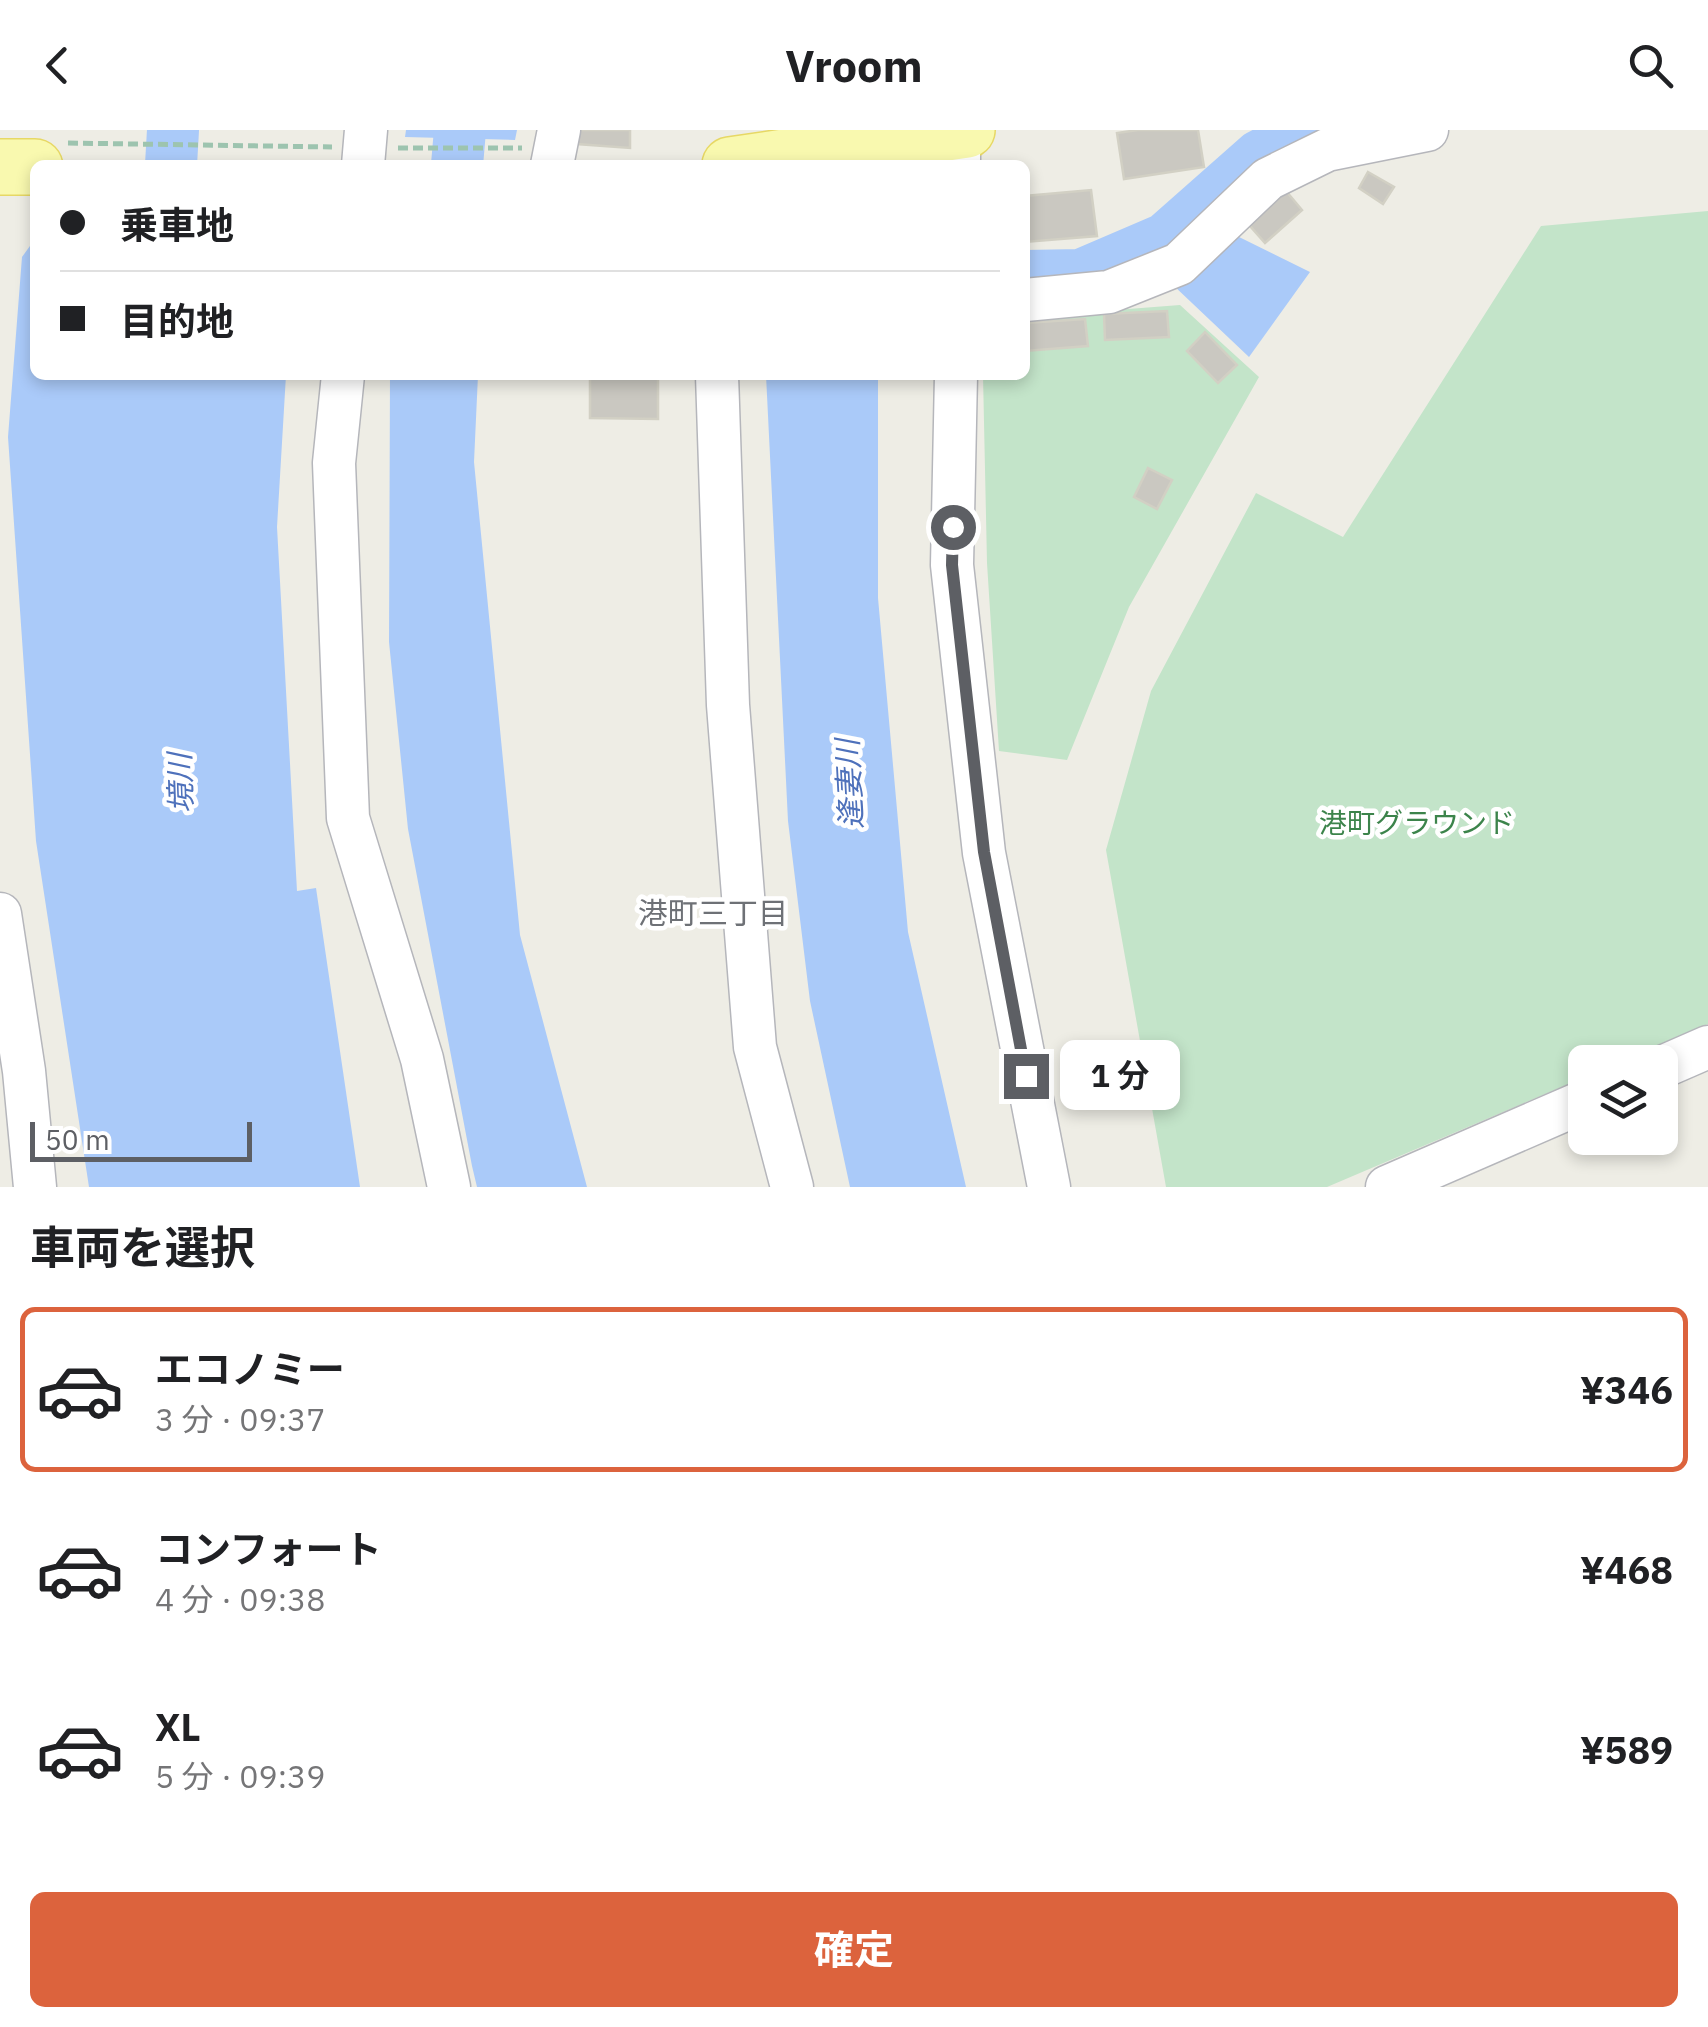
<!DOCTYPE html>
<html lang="ja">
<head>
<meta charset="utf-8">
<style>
  :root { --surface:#fff; --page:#f6f6f6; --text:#202124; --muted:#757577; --line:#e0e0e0; --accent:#dc633d }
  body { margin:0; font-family:"IBM Plex Sans","Noto Sans JP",sans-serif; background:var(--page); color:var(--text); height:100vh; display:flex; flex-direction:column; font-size:38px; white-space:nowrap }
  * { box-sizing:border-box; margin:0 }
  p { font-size:32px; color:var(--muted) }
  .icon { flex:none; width:55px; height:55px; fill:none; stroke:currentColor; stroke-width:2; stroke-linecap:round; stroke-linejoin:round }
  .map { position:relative; height:1057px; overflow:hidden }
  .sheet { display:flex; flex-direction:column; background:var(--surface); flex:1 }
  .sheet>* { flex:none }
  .banner { position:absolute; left:30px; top:30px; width:1000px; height:220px; border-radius:15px; box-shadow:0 5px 15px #0003; display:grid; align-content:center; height:220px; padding:0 30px; background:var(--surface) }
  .buttons { position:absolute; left:1568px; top:915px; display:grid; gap:20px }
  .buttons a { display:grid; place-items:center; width:110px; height:110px; border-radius:15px; background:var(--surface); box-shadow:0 5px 15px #0003; font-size:50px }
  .scale { position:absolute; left:30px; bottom:25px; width:222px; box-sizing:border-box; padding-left:10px; border:5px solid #5d5f64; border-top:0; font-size:28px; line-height:35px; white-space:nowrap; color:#5d5f64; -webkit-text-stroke:8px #fff; paint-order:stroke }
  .end { position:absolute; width:45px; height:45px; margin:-22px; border:12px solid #5d5f64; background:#fff; box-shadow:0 0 0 5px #fff }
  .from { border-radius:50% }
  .bubble { position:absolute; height:70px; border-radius:15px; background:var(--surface); box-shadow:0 5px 15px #0003; font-size:32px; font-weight:700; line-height:70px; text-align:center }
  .banner b { display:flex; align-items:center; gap:35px; height:95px; font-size:38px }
  .banner b+b { border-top:2px solid var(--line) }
  .banner i { width:25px; height:25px; background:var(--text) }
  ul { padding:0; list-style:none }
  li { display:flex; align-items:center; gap:30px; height:165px; margin:0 20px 15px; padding:0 10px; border:5px solid transparent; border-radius:15px }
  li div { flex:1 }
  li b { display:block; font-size:38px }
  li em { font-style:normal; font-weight:700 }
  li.current { border-color:var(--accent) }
  li>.icon { width:90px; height:90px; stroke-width:1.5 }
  h2 { padding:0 30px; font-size:45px; line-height:120px }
  .cta { display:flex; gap:20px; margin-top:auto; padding:20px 30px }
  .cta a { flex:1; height:115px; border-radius:15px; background:var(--accent); color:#fff; font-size:40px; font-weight:700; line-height:115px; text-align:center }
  header { display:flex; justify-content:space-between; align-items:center; height:130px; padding:0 30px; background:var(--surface); font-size:45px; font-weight:700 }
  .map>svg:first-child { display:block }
  .green { fill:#c3e4c9 }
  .water { fill:#aacaf9 }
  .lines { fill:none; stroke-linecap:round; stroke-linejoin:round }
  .river { stroke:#aacaf9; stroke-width:52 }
  .building { fill:#cac8c1; stroke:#d2d0c4; stroke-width:2.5 }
  .minor-casing { stroke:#b5b6bb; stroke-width:45 }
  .major-casing { stroke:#e7d865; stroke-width:58 }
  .path { stroke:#9dc4af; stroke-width:5; stroke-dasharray:10 5; stroke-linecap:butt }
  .minor { stroke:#fff; stroke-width:42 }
  .major { stroke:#f9f9af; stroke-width:55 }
  .route { stroke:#5d5f64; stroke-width:12 }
  .labels { text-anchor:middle; stroke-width:9; stroke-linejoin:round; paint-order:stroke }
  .park-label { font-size:28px; fill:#3c844b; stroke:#fff }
  .water-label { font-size:30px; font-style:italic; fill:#4e71bb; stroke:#fff }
  .neighbourhood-label { font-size:30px; fill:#6e7176; stroke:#fff }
</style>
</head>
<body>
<header><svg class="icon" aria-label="back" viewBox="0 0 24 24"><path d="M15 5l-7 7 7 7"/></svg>Vroom<svg class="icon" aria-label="search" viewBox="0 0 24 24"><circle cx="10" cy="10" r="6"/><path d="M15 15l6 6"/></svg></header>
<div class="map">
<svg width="1708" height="1057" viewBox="0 0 1708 1057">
  <rect width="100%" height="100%" fill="#eeede5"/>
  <!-- green -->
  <path class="green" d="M1708,81V894L1618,932H1585V947L1327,1057H1166L1106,720L1151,561L1256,363L1343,407L1541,96Z
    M1180,175L1259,247L1129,477L1067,630L999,621L987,433L983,245H1025V187Z"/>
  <!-- water -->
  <path class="water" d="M406,0H517L515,10L405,7Z
    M1235,105L1310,142L1249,227L1173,155Z
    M35,109V245H286L277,397L297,761L316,758L360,1057H89L36,711L8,307L22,127Z
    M390,245H478L474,332L520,805L587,1057H477L472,1036L408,699L389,512Z
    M766,245H878V468L908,802L966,1057H850L810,871L788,691Z"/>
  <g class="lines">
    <!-- river -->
    <path class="river" d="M171,35L173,0
      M457,35L460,0
      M1025,146L1081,145L1165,109L1259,26L1308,0"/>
  </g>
  <!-- building -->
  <path class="building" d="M578,0H630V18L577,14Z
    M1138,0H1198L1204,37L1124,49L1117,3Z
    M1368,42L1394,57L1383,74L1359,58Z
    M1281,55L1302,80L1265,113L1243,88Z
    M1091,60L1097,106L1025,112V66Z
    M1167,181L1169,207L1105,210L1104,184Z
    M1085,189L1088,216L1025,221V193Z
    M1205,202L1237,235L1218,253L1187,221Z
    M590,245H658V289L590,288Z
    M1148,338L1172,350L1157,379L1134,367Z"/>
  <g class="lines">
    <defs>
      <path id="minor" d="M363,35L366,0
        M552,35L559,0
        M959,35V0
        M1025,170L1109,162L1179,134L1268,49L1327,20L1427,0
        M343,245L334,333L348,688L422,929L449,1057
        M717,245L728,575L755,917L792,1057
        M956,245L952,435L984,723L1049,1057
        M0,784L24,941L35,1057
        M1660,938L1708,917
        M1387,1057L1585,971"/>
      <path id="major" d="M730,35L967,0
        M0,37H35"/>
    </defs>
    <!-- minor casing -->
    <use href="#minor" class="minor-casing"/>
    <!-- major casing -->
    <use href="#major" class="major-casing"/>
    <!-- path -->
    <path class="path" d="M68,13L332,17
      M398,18H522"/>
    <!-- minor -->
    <use href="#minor" class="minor"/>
    <!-- major -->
    <use href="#major" class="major"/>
  </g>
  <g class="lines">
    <!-- route -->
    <path class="route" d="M953,397L952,435L984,722L1026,946"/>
  </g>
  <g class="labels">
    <!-- park labels -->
    <g class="park-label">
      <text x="1417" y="703">港町グラウンド</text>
    </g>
    <!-- water labels -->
    <g class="water-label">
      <text transform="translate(181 653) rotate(-92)" y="10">境川</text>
      <text transform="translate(850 654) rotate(-93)" y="10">逢妻川</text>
    </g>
    <!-- neighbourhood labels -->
    <g class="neighbourhood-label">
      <text x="713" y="794">港町三丁目</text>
    </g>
  </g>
</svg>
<div class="buttons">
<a><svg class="icon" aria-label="layers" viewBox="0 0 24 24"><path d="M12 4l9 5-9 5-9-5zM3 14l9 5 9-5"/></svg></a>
</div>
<div class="scale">50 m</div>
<i class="end from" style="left:953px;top:397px"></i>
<i class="end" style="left:1026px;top:946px"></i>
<div class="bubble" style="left:1060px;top:910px;width:120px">1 分</div>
<div class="banner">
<b><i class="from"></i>乗車地</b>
<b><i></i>目的地</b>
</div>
</div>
<section class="sheet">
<h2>車両を選択</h2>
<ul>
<li class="current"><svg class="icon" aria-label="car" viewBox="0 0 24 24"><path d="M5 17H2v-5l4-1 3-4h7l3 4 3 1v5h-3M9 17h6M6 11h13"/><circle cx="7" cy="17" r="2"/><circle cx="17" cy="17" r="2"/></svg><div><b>エコノミー</b><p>3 分 · 09:37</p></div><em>¥346</em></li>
<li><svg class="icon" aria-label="car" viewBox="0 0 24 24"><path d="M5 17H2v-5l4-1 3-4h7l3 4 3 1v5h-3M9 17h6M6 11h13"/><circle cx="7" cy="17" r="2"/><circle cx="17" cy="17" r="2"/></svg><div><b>コンフォート</b><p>4 分 · 09:38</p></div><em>¥468</em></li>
<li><svg class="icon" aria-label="car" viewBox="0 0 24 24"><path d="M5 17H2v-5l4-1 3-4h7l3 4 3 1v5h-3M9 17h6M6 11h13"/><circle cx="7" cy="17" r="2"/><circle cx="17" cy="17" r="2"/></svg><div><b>XL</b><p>5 分 · 09:39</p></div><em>¥589</em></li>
</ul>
<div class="cta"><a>確定</a></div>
</section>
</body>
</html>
